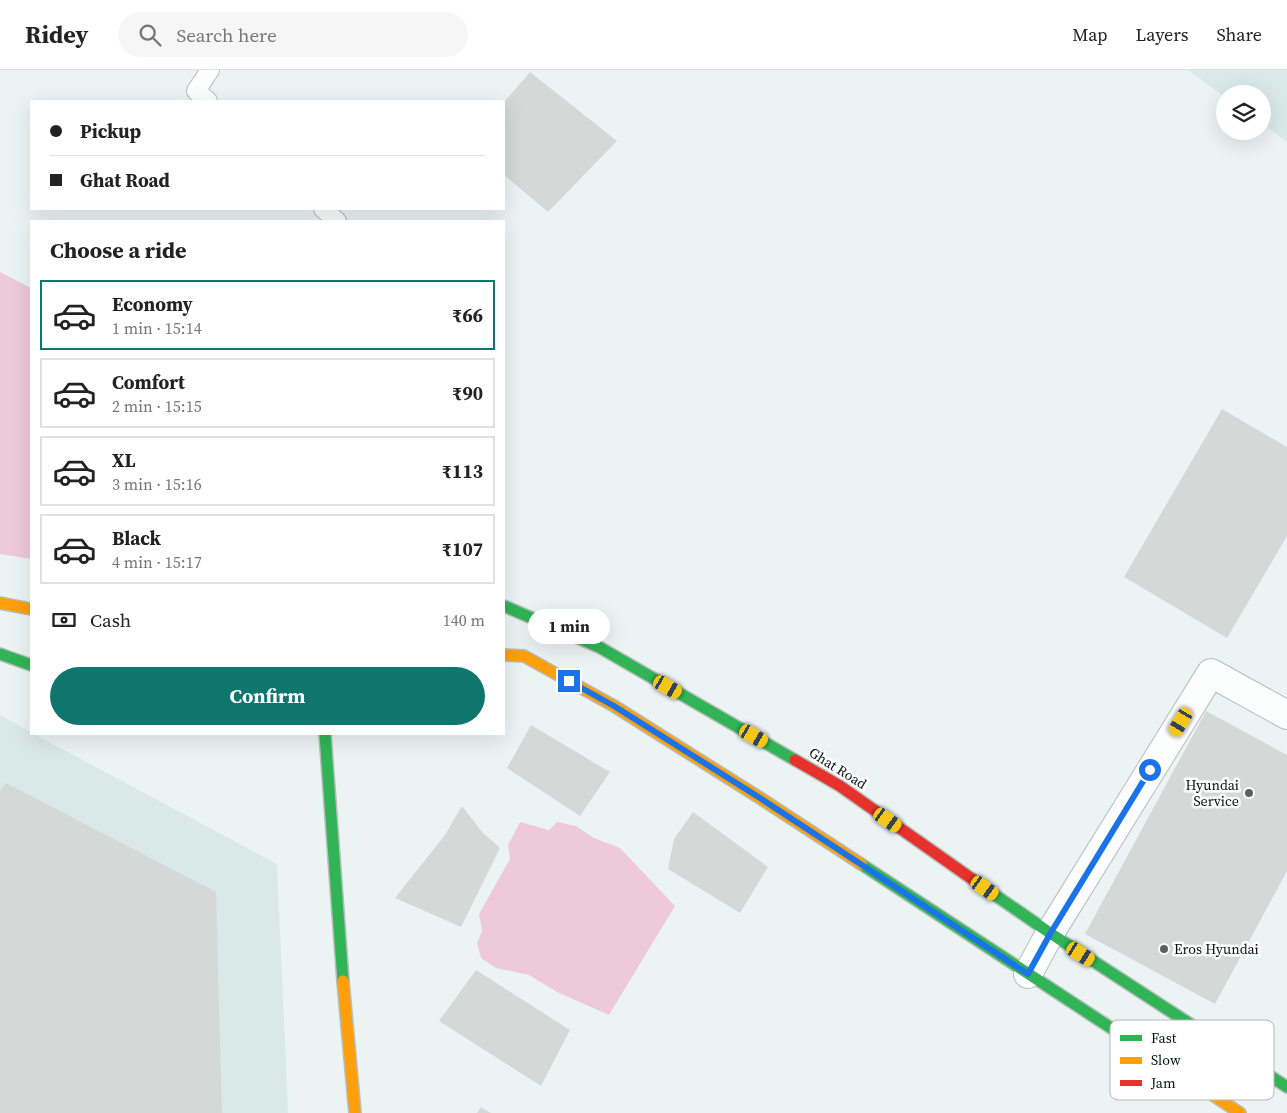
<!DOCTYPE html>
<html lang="en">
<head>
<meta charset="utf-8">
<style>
  :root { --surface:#fff; --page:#f6f6f6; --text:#222; --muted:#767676; --line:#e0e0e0; --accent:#0f766e }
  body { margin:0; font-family:"Source Serif 4",serif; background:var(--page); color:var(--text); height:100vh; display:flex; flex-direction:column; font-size:19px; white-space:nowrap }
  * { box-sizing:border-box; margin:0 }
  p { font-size:16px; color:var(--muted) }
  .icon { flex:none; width:28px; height:28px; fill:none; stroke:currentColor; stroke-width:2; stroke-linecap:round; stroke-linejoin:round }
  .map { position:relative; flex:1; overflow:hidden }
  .side { position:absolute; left:30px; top:150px; width:475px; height:515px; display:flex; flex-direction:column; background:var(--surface); border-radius:0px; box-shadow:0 5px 20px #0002 }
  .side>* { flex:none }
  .hud { position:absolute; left:30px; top:30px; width:475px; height:110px; border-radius:0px; box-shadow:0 5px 20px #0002; display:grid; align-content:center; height:110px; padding:0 20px; background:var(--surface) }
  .tools { position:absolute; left:1216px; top:15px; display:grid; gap:10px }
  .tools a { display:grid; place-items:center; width:55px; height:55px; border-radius:50%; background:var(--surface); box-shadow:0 5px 20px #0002; font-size:25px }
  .end { position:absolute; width:22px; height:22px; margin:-11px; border:6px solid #1a73e8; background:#fff; box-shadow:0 0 0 2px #fff }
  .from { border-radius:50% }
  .bubble { position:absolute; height:35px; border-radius:18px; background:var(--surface); box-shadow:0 5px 20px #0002; font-size:16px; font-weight:700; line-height:35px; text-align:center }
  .car { position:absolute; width:15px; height:30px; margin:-15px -8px; border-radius:6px; box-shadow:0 0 4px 1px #0007; background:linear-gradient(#f5c518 24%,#345 0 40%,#f5c518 0 76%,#345 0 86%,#f5c518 0) }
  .hud b { display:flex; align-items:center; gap:18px; height:48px; font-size:19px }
  .hud b+b { border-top:1px solid var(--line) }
  .hud i { width:12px; height:12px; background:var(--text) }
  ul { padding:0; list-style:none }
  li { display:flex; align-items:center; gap:15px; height:70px; margin:0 10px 8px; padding:0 10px; border:2px solid var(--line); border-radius:0px }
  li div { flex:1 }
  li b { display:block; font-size:19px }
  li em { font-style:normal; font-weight:700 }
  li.current { border-color:var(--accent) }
  li>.icon { width:45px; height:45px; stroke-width:1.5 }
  h2 { padding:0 20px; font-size:22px; line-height:60px }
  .pay { display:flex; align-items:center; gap:12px; height:55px; padding:0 20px; font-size:19px }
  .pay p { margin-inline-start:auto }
  .button { display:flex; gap:10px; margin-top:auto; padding:10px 20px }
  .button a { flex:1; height:58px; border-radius:30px; background:var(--accent); color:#fff; font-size:20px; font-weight:700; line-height:58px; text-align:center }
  header { display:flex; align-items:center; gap:30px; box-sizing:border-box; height:70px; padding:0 25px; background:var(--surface); border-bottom:1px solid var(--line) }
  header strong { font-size:24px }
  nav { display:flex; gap:28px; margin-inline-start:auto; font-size:18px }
  .search { width:350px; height:45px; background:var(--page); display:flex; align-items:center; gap:12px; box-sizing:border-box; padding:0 18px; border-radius:28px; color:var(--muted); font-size:19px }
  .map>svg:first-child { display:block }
  .built { fill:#d9e9e6 }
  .green { fill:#eecad8 }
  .building { fill:#d4d9d8 }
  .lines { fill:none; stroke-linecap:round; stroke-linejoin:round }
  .lane-casing { stroke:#b7bdbc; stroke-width:20 }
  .street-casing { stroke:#b7bdbc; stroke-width:30 }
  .fast-casing { stroke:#b7bdbc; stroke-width:14 }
  .slow-casing { stroke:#b7bdbc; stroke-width:14 }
  .jam-casing { stroke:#b7bdbc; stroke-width:14 }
  .lane { stroke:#fcfdfd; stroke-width:18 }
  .street { stroke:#fcfdfd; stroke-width:28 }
  .fast { stroke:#30b455; stroke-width:11 }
  .slow { stroke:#ff9f0a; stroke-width:11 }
  .jam { stroke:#e5322d; stroke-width:11 }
  .route { stroke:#1a73e8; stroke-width:6 }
  .poi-dot { fill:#5a605f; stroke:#fff; stroke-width:2 }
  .labels { text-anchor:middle; stroke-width:5; stroke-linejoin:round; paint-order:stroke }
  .street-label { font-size:14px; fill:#0b100f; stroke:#fff }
  .poi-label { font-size:14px; fill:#0b100f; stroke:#fff; text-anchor:end }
  .key { fill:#fff; stroke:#b6b7b7; stroke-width:1 }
  .key-label { font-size:14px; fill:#0b100f }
</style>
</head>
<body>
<header>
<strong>Ridey</strong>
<div class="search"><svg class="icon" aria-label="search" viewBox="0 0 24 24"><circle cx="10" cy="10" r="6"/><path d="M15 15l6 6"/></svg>Search here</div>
<nav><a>Map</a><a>Layers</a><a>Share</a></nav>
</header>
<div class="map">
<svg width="1287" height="1043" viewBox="0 0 1287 1043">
  <rect width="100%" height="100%" fill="#ecf4f3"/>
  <!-- built -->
  <path class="built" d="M1188,0H1287V72L1263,54L1262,24H1225V27Z
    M0,645L31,662V664H34L277,794L288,1043H0Z"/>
  <!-- green -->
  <path class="green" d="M0,202L31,218V489L0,484Z
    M520,752L549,760L557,752L576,756L594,768L620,778L675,836L609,945L557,922L529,905L496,898L481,888L477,873L482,861L479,844L510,789L508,775Z"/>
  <!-- building -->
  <path class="building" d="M530,2L617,71L548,142L504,105V32Z
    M1222,339L1287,377V466L1227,568L1124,507Z
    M1206,641L1287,685V801L1215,934L1085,864Z
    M531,655L610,702L580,746L507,698Z
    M6,713L216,822L222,1043H0V721Z
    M462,736L483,763L500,778L461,857L395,828L445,765Z
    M693,742L768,797L740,843L668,799L674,769Z
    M476,900L570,960L541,1016L439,951Z
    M481,1037L491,1043H477Z"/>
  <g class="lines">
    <defs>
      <path id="lane" d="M208,31L196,21L210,0
        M323,139L337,151"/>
      <path id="street" d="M1028,904L1050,863L1211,603L1287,645"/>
      <path id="fast" d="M504,536L599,577L795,690
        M0,584L31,595
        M325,664L343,911
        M861,794L1163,992
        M992,823L1050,863L1287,1017"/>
      <path id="slow" d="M0,533L31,539
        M504,585L524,586L614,636L760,728L861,794
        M343,911L355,1043
        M1163,992L1240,1043"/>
      <path id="jam" d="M795,690L840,716L992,823"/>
    </defs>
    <!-- lane casing -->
    <use href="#lane" class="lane-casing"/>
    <!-- street casing -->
    <use href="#street" class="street-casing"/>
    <!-- fast casing -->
    <use href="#fast" class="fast-casing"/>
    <!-- slow casing -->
    <use href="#slow" class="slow-casing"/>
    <!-- jam casing -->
    <use href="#jam" class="jam-casing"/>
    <!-- lane -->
    <use href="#lane" class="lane"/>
    <!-- street -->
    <use href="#street" class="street"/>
    <!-- fast -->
    <use href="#fast" class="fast"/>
    <!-- slow -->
    <use href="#slow" class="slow"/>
    <!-- jam -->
    <use href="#jam" class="jam"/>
  </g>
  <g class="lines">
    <!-- route -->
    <path class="route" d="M569,611L614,636L760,728L1028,904L1050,864L1150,700"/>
  </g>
  <!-- markers -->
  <g class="poi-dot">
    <circle cx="1249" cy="723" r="5"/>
    <circle cx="1164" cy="879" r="5"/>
  </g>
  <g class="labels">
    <!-- street labels -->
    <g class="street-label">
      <text transform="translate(838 698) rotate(32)" y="5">Ghat Road</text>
    </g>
    <!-- poi labels -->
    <g class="poi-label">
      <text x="1239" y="720">Hyundai<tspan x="1239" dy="16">Service</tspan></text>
      <text x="1174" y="884" text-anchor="start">Eros Hyundai</text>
    </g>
  </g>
  <!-- legend -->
  <rect x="1110" y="950" width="164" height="80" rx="8" class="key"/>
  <rect x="1120" y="965" width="22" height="6" fill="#30b455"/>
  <rect x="1120" y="987" width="22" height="7" fill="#ff9f0a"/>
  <rect x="1120" y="1010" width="22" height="6" fill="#e5322d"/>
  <g class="key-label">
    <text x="1151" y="973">Fast</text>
    <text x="1151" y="995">Slow</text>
    <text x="1151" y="1018">Jam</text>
  </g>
</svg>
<div class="tools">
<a><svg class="icon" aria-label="layers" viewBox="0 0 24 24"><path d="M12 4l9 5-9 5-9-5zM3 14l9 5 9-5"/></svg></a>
</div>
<i class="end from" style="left:1150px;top:700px"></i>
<i class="end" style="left:569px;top:611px"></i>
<div class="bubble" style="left:528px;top:539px;width:82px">1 min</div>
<i class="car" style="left:668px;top:617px;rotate:120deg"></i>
<i class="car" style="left:1181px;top:652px;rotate:211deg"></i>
<i class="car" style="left:754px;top:666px;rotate:120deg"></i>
<i class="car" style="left:888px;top:750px;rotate:125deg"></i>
<i class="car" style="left:985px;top:818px;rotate:125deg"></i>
<i class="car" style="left:1081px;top:884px;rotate:123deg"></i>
<div class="hud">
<b><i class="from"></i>Pickup</b>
<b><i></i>Ghat Road</b>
</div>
<section class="side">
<h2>Choose a ride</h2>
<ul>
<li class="current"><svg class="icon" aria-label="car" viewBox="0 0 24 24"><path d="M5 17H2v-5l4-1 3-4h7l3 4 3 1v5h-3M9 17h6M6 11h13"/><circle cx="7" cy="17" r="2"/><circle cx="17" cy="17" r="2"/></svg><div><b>Economy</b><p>1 min · 15:14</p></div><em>₹66</em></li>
<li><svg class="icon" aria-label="car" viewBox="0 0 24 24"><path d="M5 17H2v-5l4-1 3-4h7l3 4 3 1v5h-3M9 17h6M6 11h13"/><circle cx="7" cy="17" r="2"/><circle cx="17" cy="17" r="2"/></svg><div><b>Comfort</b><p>2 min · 15:15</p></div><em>₹90</em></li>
<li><svg class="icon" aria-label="car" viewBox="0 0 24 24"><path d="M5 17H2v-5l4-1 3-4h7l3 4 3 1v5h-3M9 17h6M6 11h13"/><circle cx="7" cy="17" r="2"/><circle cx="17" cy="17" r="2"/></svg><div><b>XL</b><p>3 min · 15:16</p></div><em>₹113</em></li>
<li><svg class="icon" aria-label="car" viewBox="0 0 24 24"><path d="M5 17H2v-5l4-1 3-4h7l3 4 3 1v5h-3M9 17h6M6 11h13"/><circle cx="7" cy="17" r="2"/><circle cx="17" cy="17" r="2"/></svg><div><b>Black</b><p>4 min · 15:17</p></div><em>₹107</em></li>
</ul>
<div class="pay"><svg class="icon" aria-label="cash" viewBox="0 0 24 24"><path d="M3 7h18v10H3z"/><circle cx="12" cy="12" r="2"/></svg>Cash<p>140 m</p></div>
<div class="button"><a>Confirm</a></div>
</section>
</div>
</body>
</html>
